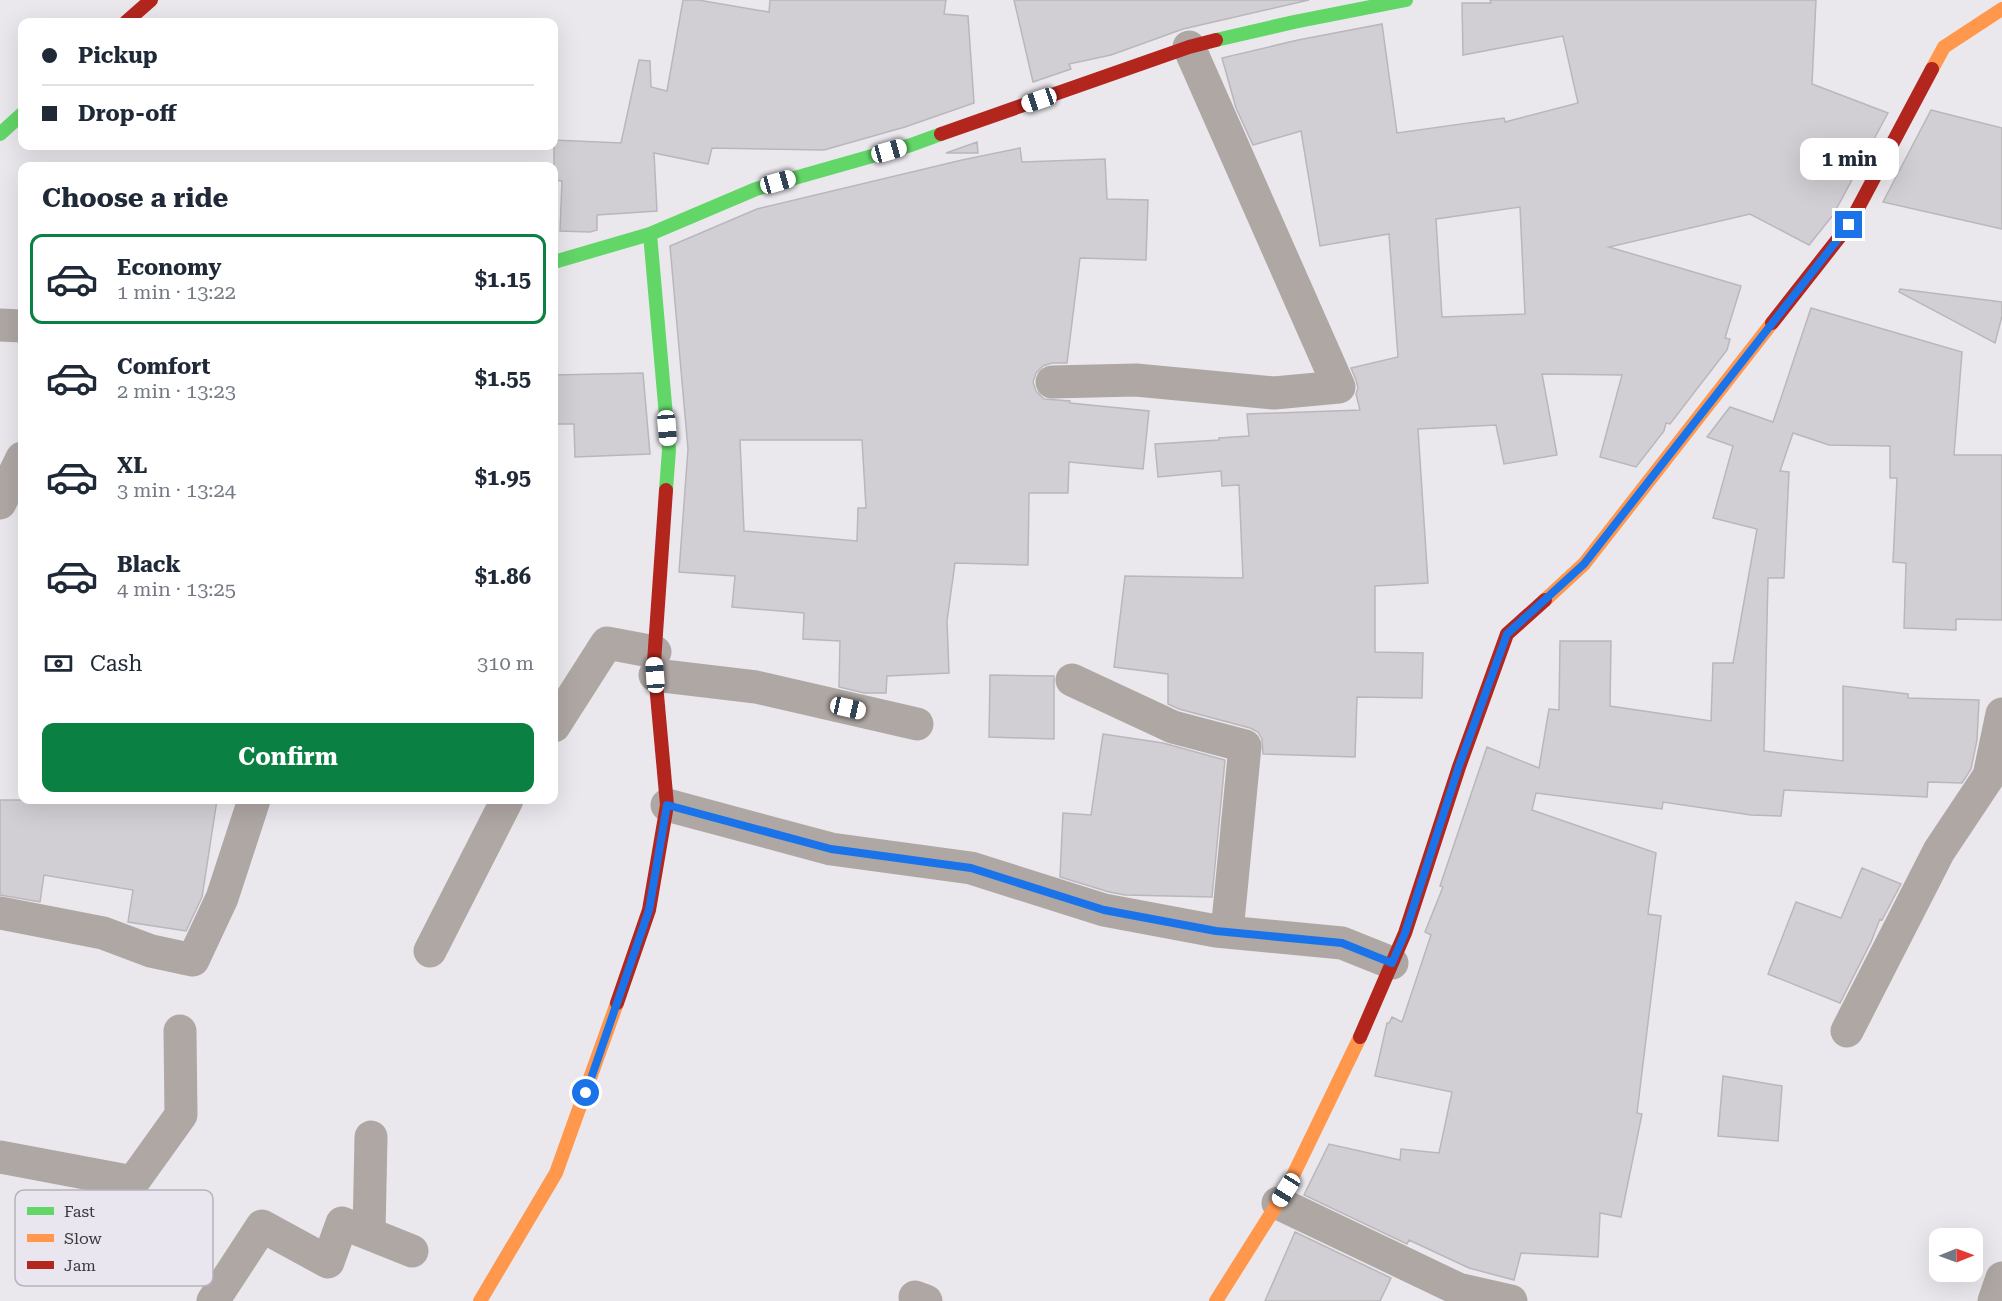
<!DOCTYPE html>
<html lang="en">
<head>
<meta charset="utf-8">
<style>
  :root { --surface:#fff; --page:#f6f6f7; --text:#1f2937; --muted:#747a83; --line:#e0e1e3; --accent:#0b8043 }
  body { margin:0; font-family:"Roboto Serif",serif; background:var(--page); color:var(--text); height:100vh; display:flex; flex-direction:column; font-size:22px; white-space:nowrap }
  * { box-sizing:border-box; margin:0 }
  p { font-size:20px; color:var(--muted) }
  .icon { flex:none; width:33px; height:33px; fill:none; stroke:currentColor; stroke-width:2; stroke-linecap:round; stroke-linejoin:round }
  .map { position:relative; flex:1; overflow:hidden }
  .sheet { position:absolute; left:18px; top:162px; width:540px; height:642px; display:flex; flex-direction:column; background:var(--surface); border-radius:12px; box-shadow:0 6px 24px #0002 }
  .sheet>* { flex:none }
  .banner { position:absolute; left:18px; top:18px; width:540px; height:132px; border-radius:12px; box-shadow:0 6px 24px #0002; display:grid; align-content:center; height:132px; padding:0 24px; background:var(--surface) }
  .needle { width:39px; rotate:89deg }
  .controls { position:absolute; left:1929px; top:1228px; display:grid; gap:12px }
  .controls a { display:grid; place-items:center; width:54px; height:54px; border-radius:12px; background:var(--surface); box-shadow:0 6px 24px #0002; font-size:30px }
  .end { position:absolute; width:27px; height:27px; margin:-14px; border:8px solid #1a73e8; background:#fff; box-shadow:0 0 0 3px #fff }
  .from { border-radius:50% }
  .bubble { position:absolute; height:42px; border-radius:12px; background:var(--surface); box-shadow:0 6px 24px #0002; font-size:20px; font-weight:700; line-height:42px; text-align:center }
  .car { position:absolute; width:18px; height:36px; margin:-18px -9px; border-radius:8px; box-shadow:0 0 4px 2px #0007; background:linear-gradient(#fff 24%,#345 0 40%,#fff 0 76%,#345 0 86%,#fff 0) }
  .banner b { display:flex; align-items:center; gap:21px; height:57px; font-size:22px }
  .banner b+b { border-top:2px solid var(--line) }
  .banner i { width:15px; height:15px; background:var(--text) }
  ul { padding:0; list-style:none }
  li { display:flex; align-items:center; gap:18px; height:90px; margin:0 12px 9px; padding:0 12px; border:3px solid transparent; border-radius:12px }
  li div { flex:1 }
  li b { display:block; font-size:22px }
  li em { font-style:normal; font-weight:700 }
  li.selected { border-color:var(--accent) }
  li>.icon { width:54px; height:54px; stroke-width:1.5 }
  h2 { padding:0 24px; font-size:27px; line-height:72px }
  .pay { display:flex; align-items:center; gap:15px; height:66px; padding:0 24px; font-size:22px }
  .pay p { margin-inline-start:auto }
  .button { display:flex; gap:12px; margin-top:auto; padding:12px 24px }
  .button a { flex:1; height:69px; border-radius:12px; background:var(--accent); color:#fff; font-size:24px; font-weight:700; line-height:69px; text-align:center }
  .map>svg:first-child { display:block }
  .building { fill:#d1cfd3; stroke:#b9b7bb; stroke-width:1.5; fill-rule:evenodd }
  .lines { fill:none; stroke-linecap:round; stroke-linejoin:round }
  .street { stroke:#afa7a4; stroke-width:33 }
  .fast { stroke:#63d668; stroke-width:14 }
  .slow { stroke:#ff974d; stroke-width:14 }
  .jam { stroke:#b3261e; stroke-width:14 }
  .route { stroke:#1a73e8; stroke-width:8 }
  .key { fill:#eae6ef; stroke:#b6b2ba; stroke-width:1.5 }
  .key-label { font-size:16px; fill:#3b393d }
</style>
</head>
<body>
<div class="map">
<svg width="2002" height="1301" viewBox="0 0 2002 1301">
  <rect width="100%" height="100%" fill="#eae8ed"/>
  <!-- building -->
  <path class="building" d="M683,0H698L769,12L770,0H946L944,14L968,16L974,103L905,127L824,150L712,148L708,164L654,153L657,211L597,215V230L590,232L560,231L562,181L554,180V140L621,143L639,60L650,61L651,87L667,91Z
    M1014,0H1309L1183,29L1111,55L1069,64L1071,69L1033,82Z
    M1490,0H1816L1812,84L1888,113L1833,215L1809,245L1750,214L1609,247L1741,286L1725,338L1730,339L1727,350L1670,424L1666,423L1664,431L1636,467L1600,457L1622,375L1542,374L1557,455L1504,464L1496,425L1418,429L1428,583L1375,586V652L1423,653L1422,698L1357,697L1355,757L1263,754L1262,739L1258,732L1250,728L1179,709L1168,704V674L1114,667L1125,576L1243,578L1239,485L1222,486L1221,471L1158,477L1155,444L1219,440V438L1249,436L1247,414L1360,410L1356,394L1358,388L1356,380L1351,368L1398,357L1389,234L1320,246L1301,131L1253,145L1236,108L1222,58L1298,40L1382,24L1397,133L1504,118L1505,122L1578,103L1563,36L1463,55L1462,3H1491ZM1520,207L1525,314L1442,317L1436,219Z
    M1931,110L2002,128V229L1883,202Z
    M977,142L978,153H946Z
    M1020,148L1022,162L1105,159L1107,199L1148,200L1146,260L1080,258L1067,363H1052L1043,366L1036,373L1033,382L1036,391L1044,399L1070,401V403L1149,411L1143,469L1069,462L1068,493H1029L1028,565L955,563L947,621L949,673L887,676L886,693H864L839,687L840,641L803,639L804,613L732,607L735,576L679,572L688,449L670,246L757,209L962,160ZM740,440H862L866,508H858L857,541L744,531Z
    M1900,289L2002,302V316L1995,343L1899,292Z
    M1811,308L1962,352L1954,455H2002V620L1956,619V630L1904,628L1906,563L1893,562L1897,478H1890V446L1829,445L1793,433L1780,471L1789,472L1784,578H1768L1764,751L1843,761V686L1908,694V698L1979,700L1977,740L1971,769L1962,783L1928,782L1927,797L1784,790L1781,816L1751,815L1663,802L1662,809L1536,793L1532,810L1656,853L1648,914L1661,916L1637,1113L1642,1114L1621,1217L1600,1213L1598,1257L1521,1253L1514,1280L1469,1268L1409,1240L1407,1244L1304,1195L1329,1144L1400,1160L1401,1149L1439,1153L1452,1092L1375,1076L1387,1023H1389L1392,1017L1402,1022L1431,935L1425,932L1443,887L1440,886L1487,747L1539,768L1549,709L1559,710L1560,641H1611L1610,706L1711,721L1713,663H1733L1757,529L1713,518L1733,446L1707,437L1730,407L1773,422Z
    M643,373L650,454L575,457L574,424H556L555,375Z
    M990,675L1054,676V739L989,737Z
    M1103,734L1163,743L1225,760L1212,897L1125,895L1109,892L1060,877L1063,813L1091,815Z
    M0,800H217L202,897L186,931L128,922L133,890L44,875L40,902L0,895Z
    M1862,868L1901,884L1882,920L1880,919L1871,942L1840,1003L1768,974L1796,902L1841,918Z
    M1723,1076L1782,1086L1778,1141L1718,1136Z
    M1295,1232L1391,1278L1380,1301H1265Z"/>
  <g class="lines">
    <!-- street -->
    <path class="street" d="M0,325L22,326
      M1052,382L1136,380L1274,393L1339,387L1189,47
      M0,503L22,458
      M655,675L756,687L917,724
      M1072,680L1173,727L1245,746L1227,932
      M554,726L607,643L655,652
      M667,805L831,849L971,868L1104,910L1216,931L1342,943L1392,963
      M0,913L103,933L151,951L193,960L222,898L254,800
      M430,951L507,800
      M1847,1031L1939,851L1989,776L2002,714
      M0,1157L133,1182L181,1115L180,1031
      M1278,1203L1458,1289L1511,1301
      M369,1233L371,1137
      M915,1297L926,1301
      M213,1301L262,1226L328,1262L342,1223L412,1251
      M1994,1301L2002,1278"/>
    <!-- fast -->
    <path class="fast" d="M1216,40L1294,22L1406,0
      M0,134L22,114
      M650,234L669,450L666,490
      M554,262L650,234L756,189L911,145L941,134"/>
    <!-- slow -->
    <path class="slow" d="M1932,69L1944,47L2002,9
      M1545,600L1584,564L1772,323
      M480,1301L556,1173L617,1003
      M1216,1301L1286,1190L1360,1037"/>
    <!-- jam -->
    <path class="jam" d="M126,22L151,0
      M941,134L1189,47L1216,40
      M1772,323L1849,225L1932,69
      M617,1003L649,910L667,805L654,662L666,490
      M1360,1037L1405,933L1459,767L1507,634L1545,600"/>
  </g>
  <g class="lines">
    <!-- route -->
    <path class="route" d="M586,1093L649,910L667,805L831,849L971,868L1104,910L1216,931L1342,943L1392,963L1405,933L1459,766L1507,634L1584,564L1849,225"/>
  </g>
  <!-- legend -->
  <rect x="15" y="1190" width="198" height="96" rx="9" class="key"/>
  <rect x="27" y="1207" width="27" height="8" fill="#63d668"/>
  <rect x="27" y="1234" width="27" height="8" fill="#ff974d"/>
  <rect x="27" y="1261" width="27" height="8" fill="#b3261e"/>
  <g class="key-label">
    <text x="64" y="1217">Fast</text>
    <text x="64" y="1244">Slow</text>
    <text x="64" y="1271">Jam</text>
  </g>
</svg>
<div class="controls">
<a><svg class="needle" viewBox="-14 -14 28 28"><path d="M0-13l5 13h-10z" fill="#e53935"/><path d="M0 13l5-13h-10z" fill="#747a83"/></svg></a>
</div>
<i class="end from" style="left:586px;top:1093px"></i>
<i class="end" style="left:1849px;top:225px"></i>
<div class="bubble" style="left:1800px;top:138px;width:99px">1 min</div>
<i class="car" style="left:1039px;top:100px;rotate:251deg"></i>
<i class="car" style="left:889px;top:151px;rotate:74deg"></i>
<i class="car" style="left:778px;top:182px;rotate:74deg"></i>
<i class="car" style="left:667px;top:428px;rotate:175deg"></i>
<i class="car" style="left:655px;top:675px;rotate:356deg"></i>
<i class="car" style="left:848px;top:708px;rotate:103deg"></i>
<i class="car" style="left:1286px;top:1190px;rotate:212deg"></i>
<div class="banner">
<b><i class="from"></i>Pickup</b>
<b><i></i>Drop-off</b>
</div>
<section class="sheet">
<h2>Choose a ride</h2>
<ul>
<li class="selected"><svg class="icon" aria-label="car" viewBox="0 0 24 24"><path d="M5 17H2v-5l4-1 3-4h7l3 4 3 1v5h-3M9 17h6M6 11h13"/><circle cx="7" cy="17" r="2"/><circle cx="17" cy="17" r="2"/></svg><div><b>Economy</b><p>1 min · 13:22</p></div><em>$1.15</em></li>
<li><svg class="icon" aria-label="car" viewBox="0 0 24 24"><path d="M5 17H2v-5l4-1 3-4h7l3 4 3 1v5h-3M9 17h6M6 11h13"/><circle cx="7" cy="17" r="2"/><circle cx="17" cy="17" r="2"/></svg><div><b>Comfort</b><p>2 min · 13:23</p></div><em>$1.55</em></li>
<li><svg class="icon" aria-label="car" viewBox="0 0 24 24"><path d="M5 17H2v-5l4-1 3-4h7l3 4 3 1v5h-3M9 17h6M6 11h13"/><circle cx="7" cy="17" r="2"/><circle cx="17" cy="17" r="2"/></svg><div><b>XL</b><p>3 min · 13:24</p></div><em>$1.95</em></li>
<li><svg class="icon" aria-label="car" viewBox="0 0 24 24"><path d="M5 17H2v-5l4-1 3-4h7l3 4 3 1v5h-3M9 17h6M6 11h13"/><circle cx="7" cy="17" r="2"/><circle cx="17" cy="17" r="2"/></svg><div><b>Black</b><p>4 min · 13:25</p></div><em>$1.86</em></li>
</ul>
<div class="pay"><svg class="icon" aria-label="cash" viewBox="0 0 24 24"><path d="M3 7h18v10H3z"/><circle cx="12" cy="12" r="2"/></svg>Cash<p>310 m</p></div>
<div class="button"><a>Confirm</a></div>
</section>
</div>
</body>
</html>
